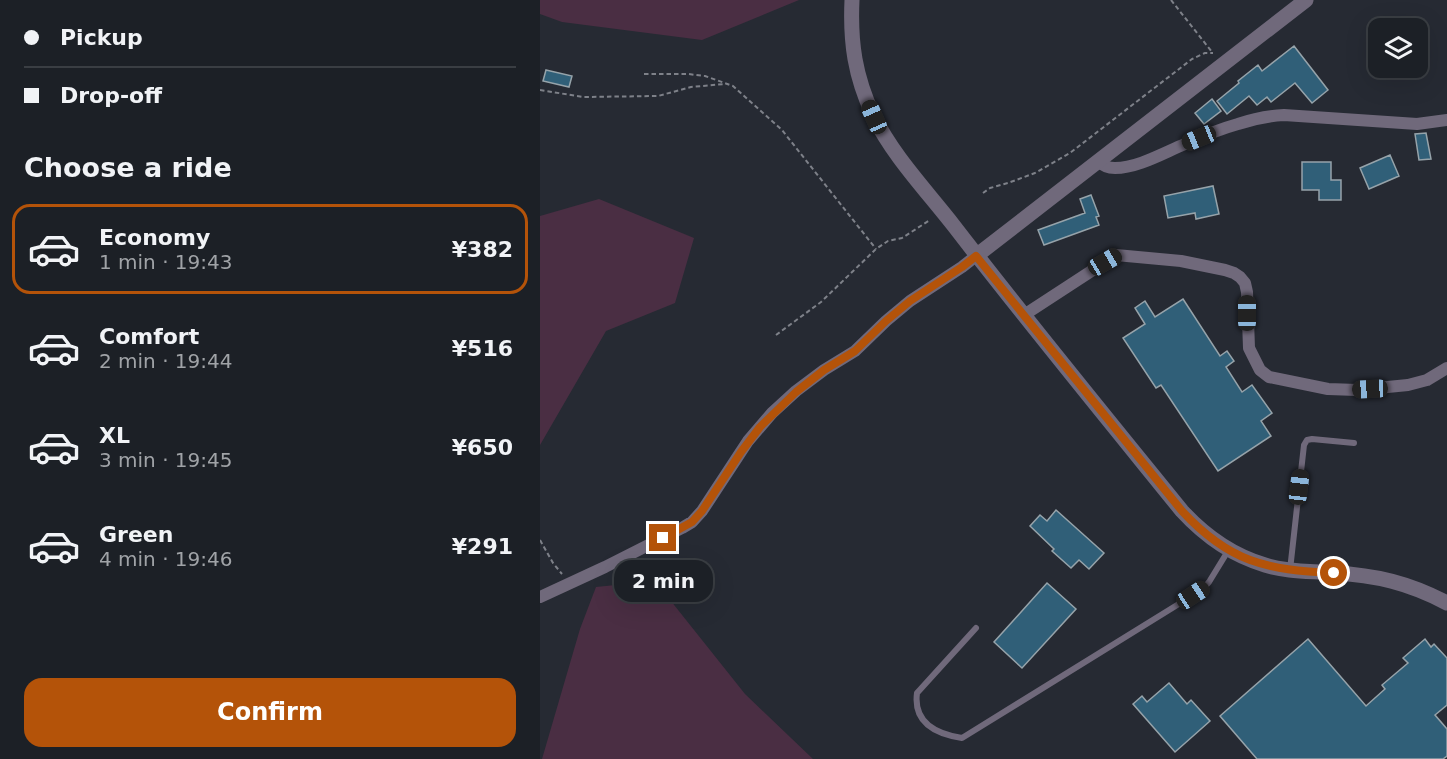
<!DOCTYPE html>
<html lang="en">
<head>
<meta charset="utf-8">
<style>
  :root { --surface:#1c2026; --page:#292d32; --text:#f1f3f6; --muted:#a0a3a7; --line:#3a3e43; --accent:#b45309 }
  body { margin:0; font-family:"DejaVu Sans",sans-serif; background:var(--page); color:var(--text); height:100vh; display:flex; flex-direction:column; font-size:22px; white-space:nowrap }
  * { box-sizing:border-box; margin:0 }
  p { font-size:20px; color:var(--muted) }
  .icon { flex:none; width:33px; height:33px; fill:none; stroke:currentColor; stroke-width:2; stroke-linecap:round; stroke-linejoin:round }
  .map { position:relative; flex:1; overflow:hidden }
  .drawer { display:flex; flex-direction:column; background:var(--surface); width:540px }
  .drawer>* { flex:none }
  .top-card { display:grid; align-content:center; height:132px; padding:0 24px; background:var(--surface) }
  .buttons { position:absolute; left:828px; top:18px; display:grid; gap:12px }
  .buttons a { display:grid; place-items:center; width:60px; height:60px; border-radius:12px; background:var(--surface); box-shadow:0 6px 24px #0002,0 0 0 2px var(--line); font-size:30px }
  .end { position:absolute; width:27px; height:27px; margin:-14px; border:8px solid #b45309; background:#fff; box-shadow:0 0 0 3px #fff }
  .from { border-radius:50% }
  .bubble { position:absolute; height:42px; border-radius:18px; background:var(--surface); box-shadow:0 6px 24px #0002,0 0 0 2px var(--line); font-size:20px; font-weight:700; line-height:42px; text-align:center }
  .car { position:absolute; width:18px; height:36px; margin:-18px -9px; border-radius:8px; box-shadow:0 0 4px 2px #0007; background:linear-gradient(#222 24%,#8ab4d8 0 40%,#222 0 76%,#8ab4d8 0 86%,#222 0) }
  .top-card b { display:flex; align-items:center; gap:21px; height:57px; font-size:22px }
  .top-card b+b { border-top:2px solid var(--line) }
  .top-card i { width:15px; height:15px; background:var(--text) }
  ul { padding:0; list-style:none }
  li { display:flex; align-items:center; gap:18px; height:90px; margin:0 12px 9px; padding:0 12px; border:3px solid transparent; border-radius:18px }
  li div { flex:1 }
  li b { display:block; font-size:22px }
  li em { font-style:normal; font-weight:700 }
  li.active { border-color:var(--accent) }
  li>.icon { width:54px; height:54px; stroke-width:1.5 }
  h2 { padding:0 24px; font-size:27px; line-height:72px }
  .primary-button { display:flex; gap:12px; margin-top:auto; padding:12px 24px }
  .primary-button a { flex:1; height:69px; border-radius:18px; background:var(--accent); color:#fff; font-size:24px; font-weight:700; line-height:69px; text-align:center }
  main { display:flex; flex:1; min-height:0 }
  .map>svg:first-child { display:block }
  .green { fill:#4a2e43 }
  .building { fill:#305f78; stroke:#96a3aa; stroke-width:1.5 }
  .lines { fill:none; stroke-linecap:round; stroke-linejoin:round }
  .path { stroke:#7e8189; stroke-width:2; stroke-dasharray:4.5 3; stroke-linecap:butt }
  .service { stroke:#70697b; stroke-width:6 }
  .minor { stroke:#70697b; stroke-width:12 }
  .tertiary { stroke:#70697b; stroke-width:15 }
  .route { stroke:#b45309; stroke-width:8 }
</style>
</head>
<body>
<main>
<section class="drawer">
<div class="top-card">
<b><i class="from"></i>Pickup</b>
<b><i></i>Drop-off</b>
</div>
<h2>Choose a ride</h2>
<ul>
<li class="active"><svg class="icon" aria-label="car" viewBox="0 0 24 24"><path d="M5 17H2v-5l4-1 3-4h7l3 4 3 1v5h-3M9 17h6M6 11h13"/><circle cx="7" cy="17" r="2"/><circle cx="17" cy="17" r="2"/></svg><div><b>Economy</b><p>1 min · 19:43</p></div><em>¥382</em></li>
<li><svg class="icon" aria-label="car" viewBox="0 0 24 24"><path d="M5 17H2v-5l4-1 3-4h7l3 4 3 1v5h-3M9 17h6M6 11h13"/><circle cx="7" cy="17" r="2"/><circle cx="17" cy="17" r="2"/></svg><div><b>Comfort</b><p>2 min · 19:44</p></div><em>¥516</em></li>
<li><svg class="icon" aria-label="car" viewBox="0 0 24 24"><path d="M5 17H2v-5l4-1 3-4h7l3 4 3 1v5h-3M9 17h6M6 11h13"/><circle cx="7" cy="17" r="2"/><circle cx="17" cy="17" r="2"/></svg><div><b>XL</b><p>3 min · 19:45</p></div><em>¥650</em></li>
<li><svg class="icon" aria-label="car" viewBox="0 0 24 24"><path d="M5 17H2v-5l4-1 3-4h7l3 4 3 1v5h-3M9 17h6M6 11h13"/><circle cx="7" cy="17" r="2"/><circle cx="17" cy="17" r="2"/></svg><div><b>Green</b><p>4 min · 19:46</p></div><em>¥291</em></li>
</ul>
<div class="primary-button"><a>Confirm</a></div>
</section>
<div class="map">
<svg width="907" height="759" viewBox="0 0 907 759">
  <rect width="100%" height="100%" fill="#262a33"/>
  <!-- green -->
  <path class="green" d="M0,0H259L162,40L22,22L0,14Z
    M59,199L154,238L135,303L66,331L0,445V216Z
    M115,581L205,694L273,759H2L40,629L56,587Z"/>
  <!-- building -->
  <path class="building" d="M754,46L788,90L772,103L755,83L731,102L727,97L717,105L709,96L687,114L677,101L699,83L698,81L718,65L722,71Z
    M6,70L32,76L29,87L3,81Z
    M672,99L681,111L664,124L655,113Z
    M886,133L891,159L879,160L875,134Z
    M850,155L859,176L829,189L820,168Z
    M762,162H791V180H801V200H779V190H762Z
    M673,186L679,214L656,219L655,213L628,218L624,196Z
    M551,195L559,216L556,217L559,225L504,245L498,230L545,213L540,199Z
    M643,299L680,356L687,351L694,361L686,367L702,392L712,385L732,413L721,421L731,436L678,471L621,385L616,388L583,338L605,324L595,308L605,301L615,317Z
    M516,510L564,553L549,569L539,560L531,568L512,551L514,549L490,526L500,515L507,521Z
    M507,583L536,609L482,668L454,642Z
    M768,639L826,706L845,689L842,685L868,663L863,658L885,639L891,647L894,644L907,658V705L895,715L907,729V756L903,759H717L680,716Z
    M629,683L647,704L651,700L670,721L635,752L593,704L602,696L607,702Z"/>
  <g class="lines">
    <!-- path -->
    <path class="path" d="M631,0L672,52
      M104,74H148L165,76L193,86L242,130L336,249
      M0,90L43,97L118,96L151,87L185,84
      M443,193L450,188L468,183L495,173L530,153L652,59L665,53H673
      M236,335L281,302L336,249L348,241L362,238L390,220
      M0,540L13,563L22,574"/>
    <!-- service -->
    <path class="service" d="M750,570L764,445L767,440L772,439L814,443
      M436,628L377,693C373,723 396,734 422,738L663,589L669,582L688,551"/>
    <!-- minor -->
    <path class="minor" d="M558,161C563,166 568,168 575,168C598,168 625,152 645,144C663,136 680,129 698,124C713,119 728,116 744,115L877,124L907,120
      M484,315L576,255L641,261L685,270L694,273L700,277L705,283L707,292L709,348L720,370L729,377L788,389L817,390L868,385L887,380L907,368
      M0,597L65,567L142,528L152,522L162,511L208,441L232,413L256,391L284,370L315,351L346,321L370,301L422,267L436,256"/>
    <!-- tertiary -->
    <path class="tertiary" d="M312,0C310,43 315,76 333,115C353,156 386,190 414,226C488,322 565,416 642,511C665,536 691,555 725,565C747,572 770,571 793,573C836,575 869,583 907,603
      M436,256L766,0"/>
  </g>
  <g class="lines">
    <!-- route -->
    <path class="route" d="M123,538L152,522L162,511L201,452L220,427L256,392L284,370L315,351L346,321L370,301L422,267L436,256L642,511C689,562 726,570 794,573"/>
  </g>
</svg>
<div class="buttons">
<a><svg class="icon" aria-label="layers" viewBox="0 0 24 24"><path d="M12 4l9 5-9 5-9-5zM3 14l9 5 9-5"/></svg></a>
</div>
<i class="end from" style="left:794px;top:573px"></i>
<i class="end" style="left:123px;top:538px"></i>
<div class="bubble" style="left:74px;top:560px;width:99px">2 min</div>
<i class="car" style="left:334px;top:117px;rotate:336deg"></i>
<i class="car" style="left:659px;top:138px;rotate:248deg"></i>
<i class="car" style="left:565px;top:262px;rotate:60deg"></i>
<i class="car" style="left:707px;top:313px;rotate:0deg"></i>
<i class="car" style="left:830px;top:389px;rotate:267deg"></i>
<i class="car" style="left:759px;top:487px;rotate:7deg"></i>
<i class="car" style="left:653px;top:595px;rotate:57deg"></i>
</div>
</main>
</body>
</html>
